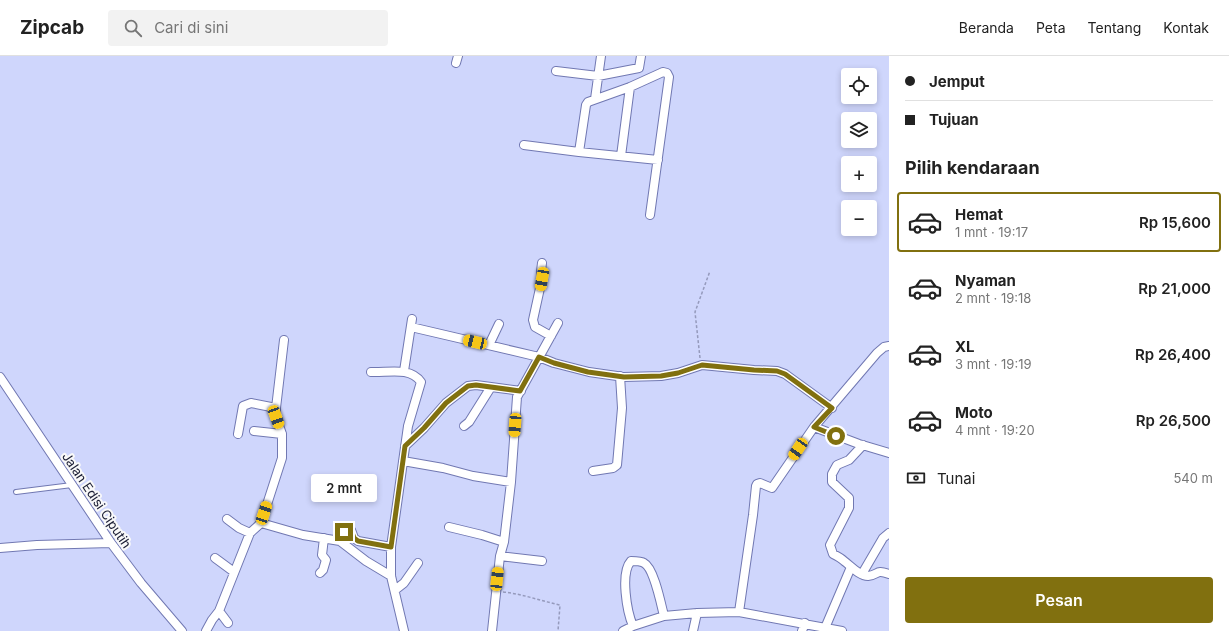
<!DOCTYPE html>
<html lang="id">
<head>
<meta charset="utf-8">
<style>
  :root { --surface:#fff; --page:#f2f2f2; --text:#222; --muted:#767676; --line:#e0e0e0; --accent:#81700f }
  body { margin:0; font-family:Inter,sans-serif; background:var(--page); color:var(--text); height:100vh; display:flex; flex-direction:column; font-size:15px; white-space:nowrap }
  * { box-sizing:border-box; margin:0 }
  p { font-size:13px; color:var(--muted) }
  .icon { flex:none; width:22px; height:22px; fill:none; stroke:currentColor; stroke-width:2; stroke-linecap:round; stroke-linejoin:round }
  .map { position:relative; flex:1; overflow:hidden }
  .panel { display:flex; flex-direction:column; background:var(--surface); width:340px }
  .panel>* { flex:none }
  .banner { display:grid; align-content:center; height:88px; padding:0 16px; background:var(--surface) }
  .controls { position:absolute; left:841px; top:12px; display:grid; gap:8px }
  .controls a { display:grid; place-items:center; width:36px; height:36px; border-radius:4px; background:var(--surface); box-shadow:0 2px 6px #0003; font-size:20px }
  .end { position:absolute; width:18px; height:18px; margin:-9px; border:5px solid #81700f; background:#fff; box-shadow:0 0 0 2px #fff }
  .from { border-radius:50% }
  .bubble { position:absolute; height:28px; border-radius:4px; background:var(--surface); box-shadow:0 2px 6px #0003; font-size:13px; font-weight:600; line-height:28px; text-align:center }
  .car { position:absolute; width:12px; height:24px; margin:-12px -6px; border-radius:5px; box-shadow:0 0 3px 1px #0007; background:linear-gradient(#f5c518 24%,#345 0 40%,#f5c518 0 76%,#345 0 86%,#f5c518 0) }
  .banner b { display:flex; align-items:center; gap:14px; height:38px; font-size:15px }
  .banner b+b { border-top:1px solid var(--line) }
  .banner i { width:10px; height:10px; background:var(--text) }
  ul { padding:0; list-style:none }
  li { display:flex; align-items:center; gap:12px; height:60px; margin:0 8px 6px; padding:0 8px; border:2px solid transparent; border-radius:4px }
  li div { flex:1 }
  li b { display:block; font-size:15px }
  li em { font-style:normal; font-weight:600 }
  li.current { border-color:var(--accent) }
  li>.icon { width:36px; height:36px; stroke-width:1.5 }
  h2 { padding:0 16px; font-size:18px; line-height:48px }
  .pay { display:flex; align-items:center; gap:10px; height:44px; padding:0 16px; font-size:15px }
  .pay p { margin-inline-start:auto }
  .cta { display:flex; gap:8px; margin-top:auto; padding:8px 16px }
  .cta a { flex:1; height:46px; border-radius:4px; background:var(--accent); color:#fff; font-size:16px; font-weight:600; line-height:46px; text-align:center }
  header { display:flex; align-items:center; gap:24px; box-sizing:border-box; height:56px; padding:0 20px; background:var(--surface); border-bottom:1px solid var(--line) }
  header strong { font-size:19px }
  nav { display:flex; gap:22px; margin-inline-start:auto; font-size:14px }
  .search { width:280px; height:36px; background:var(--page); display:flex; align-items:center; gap:10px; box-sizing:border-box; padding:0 14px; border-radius:4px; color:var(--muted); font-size:15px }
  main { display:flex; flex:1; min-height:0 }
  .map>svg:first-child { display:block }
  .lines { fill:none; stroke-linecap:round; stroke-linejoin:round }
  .service-casing { stroke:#7178b2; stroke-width:6 }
  .minor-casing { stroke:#7178b2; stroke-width:10 }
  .path { stroke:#959abc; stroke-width:1.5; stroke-dasharray:3 2; stroke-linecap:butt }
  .service { stroke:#fff; stroke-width:4 }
  .minor { stroke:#fff; stroke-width:8 }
  .route { stroke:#81700f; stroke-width:5 }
  .labels { text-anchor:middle; stroke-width:4; stroke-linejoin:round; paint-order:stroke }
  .street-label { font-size:13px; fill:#1b1e35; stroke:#f9f9f9 }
</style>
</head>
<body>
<header>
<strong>Zipcab</strong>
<div class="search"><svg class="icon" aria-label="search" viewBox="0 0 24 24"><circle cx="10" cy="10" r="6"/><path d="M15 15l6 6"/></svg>Cari di sini</div>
<nav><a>Beranda</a><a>Peta</a><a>Tentang</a><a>Kontak</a></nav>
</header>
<main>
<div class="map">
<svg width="889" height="575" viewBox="0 0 889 575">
  <rect width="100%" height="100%" fill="#cfd6fc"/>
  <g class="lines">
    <defs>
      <path id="service" d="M16,436L72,429"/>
      <path id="minor" d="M456,7L458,0
        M556,15L598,20L639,12L641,0
        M595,43L601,0
        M524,89L579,96
        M621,100L630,31
        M650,159L669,21L667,17L663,16L630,31L588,46L586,49L579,96L658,104
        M542,207L541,215L542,223L533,264L535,271L551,280
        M411,271L539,301L554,307L589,316L624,321L661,320L678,317L702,309L754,314L777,315L785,318L832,352
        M489,289L499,268
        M404,315L412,263
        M371,316C387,317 410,310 421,326L408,370L391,491V520L404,575
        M0,321L111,487L141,527L182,575
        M464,370L469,366L491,331L521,335
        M814,371L859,388L889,397
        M254,375L282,378
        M238,378L243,350L251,347L276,352
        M863,389L849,404L837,409L832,418V426L849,442V452L830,489L833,498C837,500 841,502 844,505C850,509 859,520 868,520C879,519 875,513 889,518
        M405,390L424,372L446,347L468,330L476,329L491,331
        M403,405L443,412L473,420L511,426
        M593,415L613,412L617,409L622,352L620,320
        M227,463L239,472L250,477
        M261,467L282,402V378L276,361V352L284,284
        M449,471L482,479L504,486
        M340,485L344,476L347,473L351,474L354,482L358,485L391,491
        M0,492L37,489L111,487
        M500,500L542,505
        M215,502L234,516
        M320,517L323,514L326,504L322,499L324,482
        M862,518L883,482L889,477
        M395,534L404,527L418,507
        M219,555L228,567
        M739,556L753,459L756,430L757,428L760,427L772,432L814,371L877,297L884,291L889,290
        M633,570C627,556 620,517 631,505C635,505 641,505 644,507C654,512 661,548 664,560
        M825,572L851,511
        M206,575L212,564L219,555L250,477L261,467L303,479L340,485L366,505L391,520
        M492,575L500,500L504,486L511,426L517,341L558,267
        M623,575L633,570L664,560L697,557L739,556L842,575
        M693,575L697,557
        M802,575L805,567"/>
    </defs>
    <!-- service casing -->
    <use href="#service" class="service-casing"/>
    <!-- minor casing -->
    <use href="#minor" class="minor-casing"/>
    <!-- path -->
    <path class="path" d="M700,302L695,256L710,215
      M503,536C523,538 541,545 560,549L558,575"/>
    <!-- service -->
    <use href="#service" class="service"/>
    <!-- minor -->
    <use href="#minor" class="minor"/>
  </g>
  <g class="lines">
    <!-- route -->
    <path class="route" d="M344,476L347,473L351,474L354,482L358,485L391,491L405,390L424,372L446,347L468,330L476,329L520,335L539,301L554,307L588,316L624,321L661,320L678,317L702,309L754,314L777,315L785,318L832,352L814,371L836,380"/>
  </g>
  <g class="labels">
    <!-- street labels -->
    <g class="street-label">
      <text transform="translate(97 444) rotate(56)" y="5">Jalan Edisi Ciputih</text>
    </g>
  </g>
</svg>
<div class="controls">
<a><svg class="icon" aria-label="locate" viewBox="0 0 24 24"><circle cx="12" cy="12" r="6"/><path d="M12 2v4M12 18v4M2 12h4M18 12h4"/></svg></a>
<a><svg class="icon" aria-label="layers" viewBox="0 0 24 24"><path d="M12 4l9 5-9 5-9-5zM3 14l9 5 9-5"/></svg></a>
<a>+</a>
<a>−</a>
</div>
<i class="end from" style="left:836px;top:380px"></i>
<i class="end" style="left:344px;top:476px"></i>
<div class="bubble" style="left:311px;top:418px;width:66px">2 mnt</div>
<i class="car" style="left:542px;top:223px;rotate:190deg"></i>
<i class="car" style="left:475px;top:286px;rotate:283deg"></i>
<i class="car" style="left:276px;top:361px;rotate:160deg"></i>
<i class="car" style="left:515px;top:369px;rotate:184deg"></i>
<i class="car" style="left:798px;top:393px;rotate:214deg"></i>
<i class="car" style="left:264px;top:457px;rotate:18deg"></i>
<i class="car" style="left:497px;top:523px;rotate:6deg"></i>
</div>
<section class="panel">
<div class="banner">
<b><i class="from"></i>Jemput</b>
<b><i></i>Tujuan</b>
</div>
<h2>Pilih kendaraan</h2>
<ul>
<li class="current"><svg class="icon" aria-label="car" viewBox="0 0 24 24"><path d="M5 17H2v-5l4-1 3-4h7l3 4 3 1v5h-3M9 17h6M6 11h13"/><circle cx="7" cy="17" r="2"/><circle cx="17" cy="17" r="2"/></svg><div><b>Hemat</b><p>1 mnt · 19:17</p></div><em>Rp 15,600</em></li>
<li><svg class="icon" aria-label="car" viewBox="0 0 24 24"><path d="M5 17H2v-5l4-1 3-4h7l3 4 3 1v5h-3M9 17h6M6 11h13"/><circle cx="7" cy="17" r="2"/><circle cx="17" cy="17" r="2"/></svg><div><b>Nyaman</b><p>2 mnt · 19:18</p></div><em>Rp 21,000</em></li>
<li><svg class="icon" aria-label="car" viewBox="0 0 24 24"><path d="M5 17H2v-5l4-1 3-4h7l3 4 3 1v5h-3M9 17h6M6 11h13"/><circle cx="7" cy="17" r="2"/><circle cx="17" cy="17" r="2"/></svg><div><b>XL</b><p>3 mnt · 19:19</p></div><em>Rp 26,400</em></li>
<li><svg class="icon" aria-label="car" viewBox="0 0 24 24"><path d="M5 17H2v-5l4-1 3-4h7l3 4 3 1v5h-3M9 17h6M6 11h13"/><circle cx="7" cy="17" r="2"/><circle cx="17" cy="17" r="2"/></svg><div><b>Moto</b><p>4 mnt · 19:20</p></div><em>Rp 26,500</em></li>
</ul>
<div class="pay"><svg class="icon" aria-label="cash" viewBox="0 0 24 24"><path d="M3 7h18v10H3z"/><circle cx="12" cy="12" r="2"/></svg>Tunai<p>540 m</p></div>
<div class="cta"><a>Pesan</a></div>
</section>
</main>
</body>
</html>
